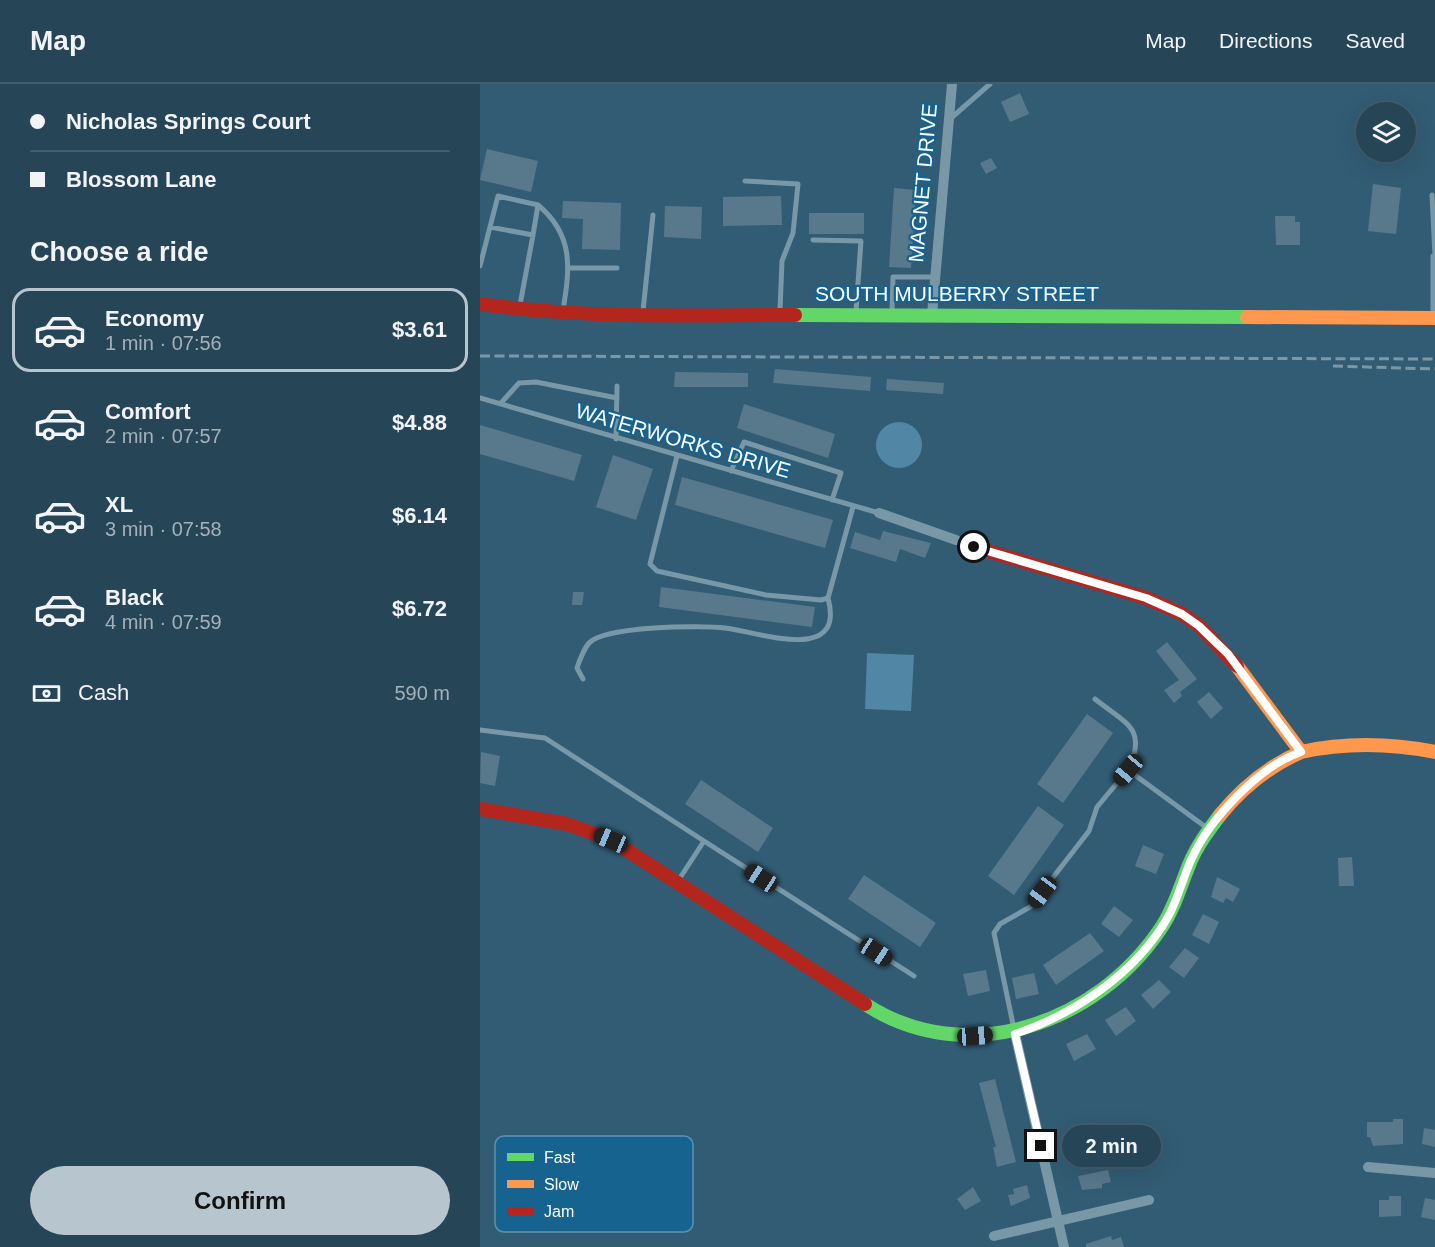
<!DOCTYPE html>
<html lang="en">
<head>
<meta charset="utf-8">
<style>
  :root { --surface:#264557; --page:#2e4c5d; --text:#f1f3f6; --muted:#a4b1ba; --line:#425d6d; --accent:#b7c6ce }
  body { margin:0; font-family:Arial,sans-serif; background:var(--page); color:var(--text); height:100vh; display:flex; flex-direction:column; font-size:22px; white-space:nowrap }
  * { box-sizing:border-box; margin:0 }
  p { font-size:20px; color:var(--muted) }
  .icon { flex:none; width:33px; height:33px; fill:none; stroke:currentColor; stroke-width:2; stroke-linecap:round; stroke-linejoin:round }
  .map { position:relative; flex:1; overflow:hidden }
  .drawer { display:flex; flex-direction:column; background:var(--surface); width:480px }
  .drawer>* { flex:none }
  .top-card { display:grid; align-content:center; height:132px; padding:0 30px; background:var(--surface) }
  .fabs { position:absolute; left:876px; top:18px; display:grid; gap:12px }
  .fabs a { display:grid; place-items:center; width:60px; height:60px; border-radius:50%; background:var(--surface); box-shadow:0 6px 24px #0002,0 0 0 2px var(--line); font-size:30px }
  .end { position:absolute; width:27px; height:27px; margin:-14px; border:8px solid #fff; background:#111; box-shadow:0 0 0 3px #111 }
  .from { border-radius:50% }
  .bubble { position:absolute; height:42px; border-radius:21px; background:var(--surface); box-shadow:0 6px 24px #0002,0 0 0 2px var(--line); font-size:20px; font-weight:800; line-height:42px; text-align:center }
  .car { position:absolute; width:18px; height:36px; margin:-18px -9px; border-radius:8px; box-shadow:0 0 4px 2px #0007; background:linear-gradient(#222 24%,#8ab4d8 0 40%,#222 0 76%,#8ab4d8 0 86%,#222 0) }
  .top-card b { display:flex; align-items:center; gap:21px; height:57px; font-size:22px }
  .top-card b+b { border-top:2px solid var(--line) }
  .top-card i { width:15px; height:15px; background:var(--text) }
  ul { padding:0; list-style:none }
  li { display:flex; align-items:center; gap:18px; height:84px; margin:0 12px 9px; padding:0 18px; border:3px solid transparent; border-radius:18px }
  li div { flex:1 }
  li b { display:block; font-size:22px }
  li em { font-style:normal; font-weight:800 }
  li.on { border-color:var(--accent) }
  li>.icon { width:54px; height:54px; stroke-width:1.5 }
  h2 { padding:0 30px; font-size:27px; line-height:72px }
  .pay { display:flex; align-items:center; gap:15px; height:66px; padding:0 30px; font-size:22px }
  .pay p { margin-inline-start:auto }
  .cta { display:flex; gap:12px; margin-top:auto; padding:12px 30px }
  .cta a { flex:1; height:69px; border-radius:36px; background:var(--accent); color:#111; font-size:24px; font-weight:800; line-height:69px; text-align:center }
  header { display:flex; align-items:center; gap:36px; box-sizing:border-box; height:84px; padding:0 30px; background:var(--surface); border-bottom:2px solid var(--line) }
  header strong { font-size:28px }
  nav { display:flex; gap:33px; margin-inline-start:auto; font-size:21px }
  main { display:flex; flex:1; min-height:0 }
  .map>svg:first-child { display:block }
  .water { fill:#5186a5 }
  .building { fill:#58798b }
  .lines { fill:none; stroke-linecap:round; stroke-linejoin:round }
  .lane { stroke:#7998a7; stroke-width:5 }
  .street { stroke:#7998a7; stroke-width:10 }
  .fast { stroke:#63d668; stroke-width:14 }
  .slow { stroke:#ff974d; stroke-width:14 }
  .jam { stroke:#b3261e; stroke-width:14 }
  .rail { stroke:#7b98a7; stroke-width:3; stroke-dasharray:10 4.5; stroke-linecap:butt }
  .route { stroke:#fff; stroke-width:8 }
  .labels { text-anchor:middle; stroke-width:4.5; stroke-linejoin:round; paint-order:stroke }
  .street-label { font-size:21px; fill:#fff; stroke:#166390 }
  .key { fill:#166390; stroke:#5c92b1; stroke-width:1.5 }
  .key-label { font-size:16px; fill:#fff }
</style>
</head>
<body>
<header>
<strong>Map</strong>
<nav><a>Map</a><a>Directions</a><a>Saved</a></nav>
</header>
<main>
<section class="drawer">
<div class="top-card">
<b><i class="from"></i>Nicholas Springs Court</b>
<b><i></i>Blossom Lane</b>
</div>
<h2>Choose a ride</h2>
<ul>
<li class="on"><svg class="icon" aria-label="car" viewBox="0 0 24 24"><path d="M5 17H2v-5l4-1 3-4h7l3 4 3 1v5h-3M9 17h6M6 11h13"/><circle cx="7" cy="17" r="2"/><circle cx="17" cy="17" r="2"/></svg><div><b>Economy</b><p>1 min · 07:56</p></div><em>$3.61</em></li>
<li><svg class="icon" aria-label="car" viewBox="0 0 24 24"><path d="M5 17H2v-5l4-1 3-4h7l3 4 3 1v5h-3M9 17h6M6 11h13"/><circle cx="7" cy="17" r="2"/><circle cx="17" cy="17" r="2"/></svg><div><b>Comfort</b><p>2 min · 07:57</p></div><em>$4.88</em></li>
<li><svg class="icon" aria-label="car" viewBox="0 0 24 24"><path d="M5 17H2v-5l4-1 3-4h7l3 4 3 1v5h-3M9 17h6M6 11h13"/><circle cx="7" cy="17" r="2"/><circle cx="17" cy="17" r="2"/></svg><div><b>XL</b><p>3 min · 07:58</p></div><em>$6.14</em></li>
<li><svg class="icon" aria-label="car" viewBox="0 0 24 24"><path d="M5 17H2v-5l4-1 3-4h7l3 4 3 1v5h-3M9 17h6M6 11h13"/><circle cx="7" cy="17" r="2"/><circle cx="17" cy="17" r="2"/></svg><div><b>Black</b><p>4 min · 07:59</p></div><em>$6.72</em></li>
</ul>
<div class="pay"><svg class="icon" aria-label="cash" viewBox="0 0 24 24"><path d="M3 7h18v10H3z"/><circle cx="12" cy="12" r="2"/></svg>Cash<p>590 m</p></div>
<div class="cta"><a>Confirm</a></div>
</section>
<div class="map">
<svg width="955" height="1163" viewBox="0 0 955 1163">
  <rect width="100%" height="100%" fill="#325c74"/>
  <!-- water -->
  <path class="water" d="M396 361a23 23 0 1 1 46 0a23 23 0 1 1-46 0Z
    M387,569L434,571L431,627L385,625Z"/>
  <!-- building -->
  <path class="building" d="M540,9L549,30L530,38L521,18Z
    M7,65L58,77L51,108L0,96Z
    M511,74L517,84L506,90L500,79Z
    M893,100L921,104L916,150L888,147Z
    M414,104L436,106L431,184L409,183Z
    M301,112L302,141L243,142V113Z
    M83,117L141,119L140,166L102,165L103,135L82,134Z
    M185,122L222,123L221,155L184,153Z
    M329,129H384V150H329Z
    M795,132H815V138H820V161H796Z
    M295,285L391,293L390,307L293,299Z
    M195,288L268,289V303H194Z
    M407,295L464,299L463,310L406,306Z
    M264,320L355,350L348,374L257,344Z
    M0,341L102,371L94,397L0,370Z
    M133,371L173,385L156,436L116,423Z
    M202,393L353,436L345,464L195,421Z
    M403,447L451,459L445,474L420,465L416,478L370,464L375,448L400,456Z
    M181,503L335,523L332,543L179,523Z
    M93,508H104L102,521H92Z
    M687,558L717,595L700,608L702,612L694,619L684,606L699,596L676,567Z
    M729,608L743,624L731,635L717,618Z
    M607,630L633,649L583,719L557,700Z
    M1,668L20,672L15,702L0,699Z
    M221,696L293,744L278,768L205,720Z
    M558,722L584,741L534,811L508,792Z
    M663,761L684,770L676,790L655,782Z
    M872,773L874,802H859L858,774Z
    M384,791L456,839L440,863L368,815Z
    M737,793L760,805L753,818L746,814L743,819L731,813Z
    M634,822L653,836L639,853L621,840Z
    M723,830L739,838L729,860L712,851Z
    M610,849L624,867L576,901L563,881Z
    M705,864L719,874L704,894L689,883Z
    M506,886L510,907L488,912L483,890Z
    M554,889L559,910L536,915L532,894Z
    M679,896L691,908L673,925L661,911Z
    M646,923L656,937L636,952L625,936Z
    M607,950L616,965L594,977L586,960Z
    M515,995L536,1078L517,1083L513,1063H516L499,999Z
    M913,1035H923V1060L893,1062L890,1053H887V1038H913Z
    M944,1044L955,1046V1063L942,1060Z
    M597,1050L599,1055L603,1054L605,1063L613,1061L615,1069L590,1075L585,1053Z
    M628,1086L631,1098L622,1100V1104L602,1106L598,1092Z
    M547,1101L550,1114L531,1122L528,1111L534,1110L533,1105Z
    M493,1103L501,1117L485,1126L477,1115Z
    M909,1112H921V1132L899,1133V1116H909Z
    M945,1114L955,1116V1136L941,1133Z
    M631,1152L632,1156L641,1153L644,1163H606V1160Z"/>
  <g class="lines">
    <!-- lane -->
    <path class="lane" d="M470,35L510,0
      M265,97L318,100L313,149L302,177L300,226
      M952,111L955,172
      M10,143L18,112L58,121
      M53,151L58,121C94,151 90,184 83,226
      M333,156L381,157L376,227
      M953,172V230
      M0,182L10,143L53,151L40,221
      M90,184H137
      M163,227L173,131
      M412,228L413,193H454
      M0,314L399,429
      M21,319L39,299L56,298L137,314
      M136,355L137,302
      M197,372L170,480L177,487L286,511L341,516L348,514L373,423
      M251,387L264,358L361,389L352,416
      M103,595L97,584C100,575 103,566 109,559C125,542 221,541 245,544C279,548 366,581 348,514
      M615,615C646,640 668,644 648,686L727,744
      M0,646L65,654L224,757
      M198,797L224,757L434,892
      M534,945L514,849L520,840L550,823L609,747L617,723L648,686"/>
    <!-- street -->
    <path class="street" d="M452,231L472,0
      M399,429L476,456
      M535,950L584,1163
      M888,1083L955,1089
      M514,1152L669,1116"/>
    <!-- fast -->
    <path class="fast" d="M315,231L767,233
      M385,920C486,986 617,940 681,844C694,825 700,803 709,781C716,763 728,747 740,731"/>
    <!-- slow -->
    <path class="slow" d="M767,233L955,234
      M757,582L821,668C867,658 909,659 955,668
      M740,731C762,704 789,682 821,668"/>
    <!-- jam -->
    <path class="jam" d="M0,220C105,235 209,231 315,231
      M494,463L666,514L702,530L719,542L757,582
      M0,725L87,740L131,756L385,920"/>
    <!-- rail -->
    <path class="rail" d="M0,272L955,275
      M853,282L955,285"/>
  </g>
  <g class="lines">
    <!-- route -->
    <path class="route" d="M494,463L666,514L702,530L719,542L748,570L821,668C779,682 730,735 712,774C703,793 698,815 688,833C656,889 595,930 535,950L561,1062"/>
  </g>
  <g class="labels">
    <!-- street labels -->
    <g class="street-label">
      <text transform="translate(443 99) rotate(-85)" y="7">MAGNET DRIVE</text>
      <text x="477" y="217">SOUTH MULBERRY STREET</text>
      <text transform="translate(203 357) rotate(16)" y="7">WATERWORKS DRIVE</text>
    </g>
  </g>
  <!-- legend -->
  <rect x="15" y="1052" width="198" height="96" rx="9" class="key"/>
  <rect x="27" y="1069" width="27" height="8" fill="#63d668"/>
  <rect x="27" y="1096" width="27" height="8" fill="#ff974d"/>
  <rect x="27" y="1123" width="27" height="8" fill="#b3261e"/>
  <g class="key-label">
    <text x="64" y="1079">Fast</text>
    <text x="64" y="1106">Slow</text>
    <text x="64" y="1133">Jam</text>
  </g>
</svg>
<div class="fabs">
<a><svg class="icon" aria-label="layers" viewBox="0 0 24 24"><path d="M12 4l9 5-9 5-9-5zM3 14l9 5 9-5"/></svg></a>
</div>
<i class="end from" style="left:494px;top:463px"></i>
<i class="end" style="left:561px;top:1062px"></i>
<div class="bubble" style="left:582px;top:1041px;width:99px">2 min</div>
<i class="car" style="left:648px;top:686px;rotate:220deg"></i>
<i class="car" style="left:131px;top:756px;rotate:293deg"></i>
<i class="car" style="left:281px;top:794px;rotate:303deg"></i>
<i class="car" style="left:562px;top:808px;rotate:217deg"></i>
<i class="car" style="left:396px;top:868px;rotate:123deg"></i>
<i class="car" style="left:495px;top:952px;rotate:86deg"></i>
</div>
</main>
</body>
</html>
